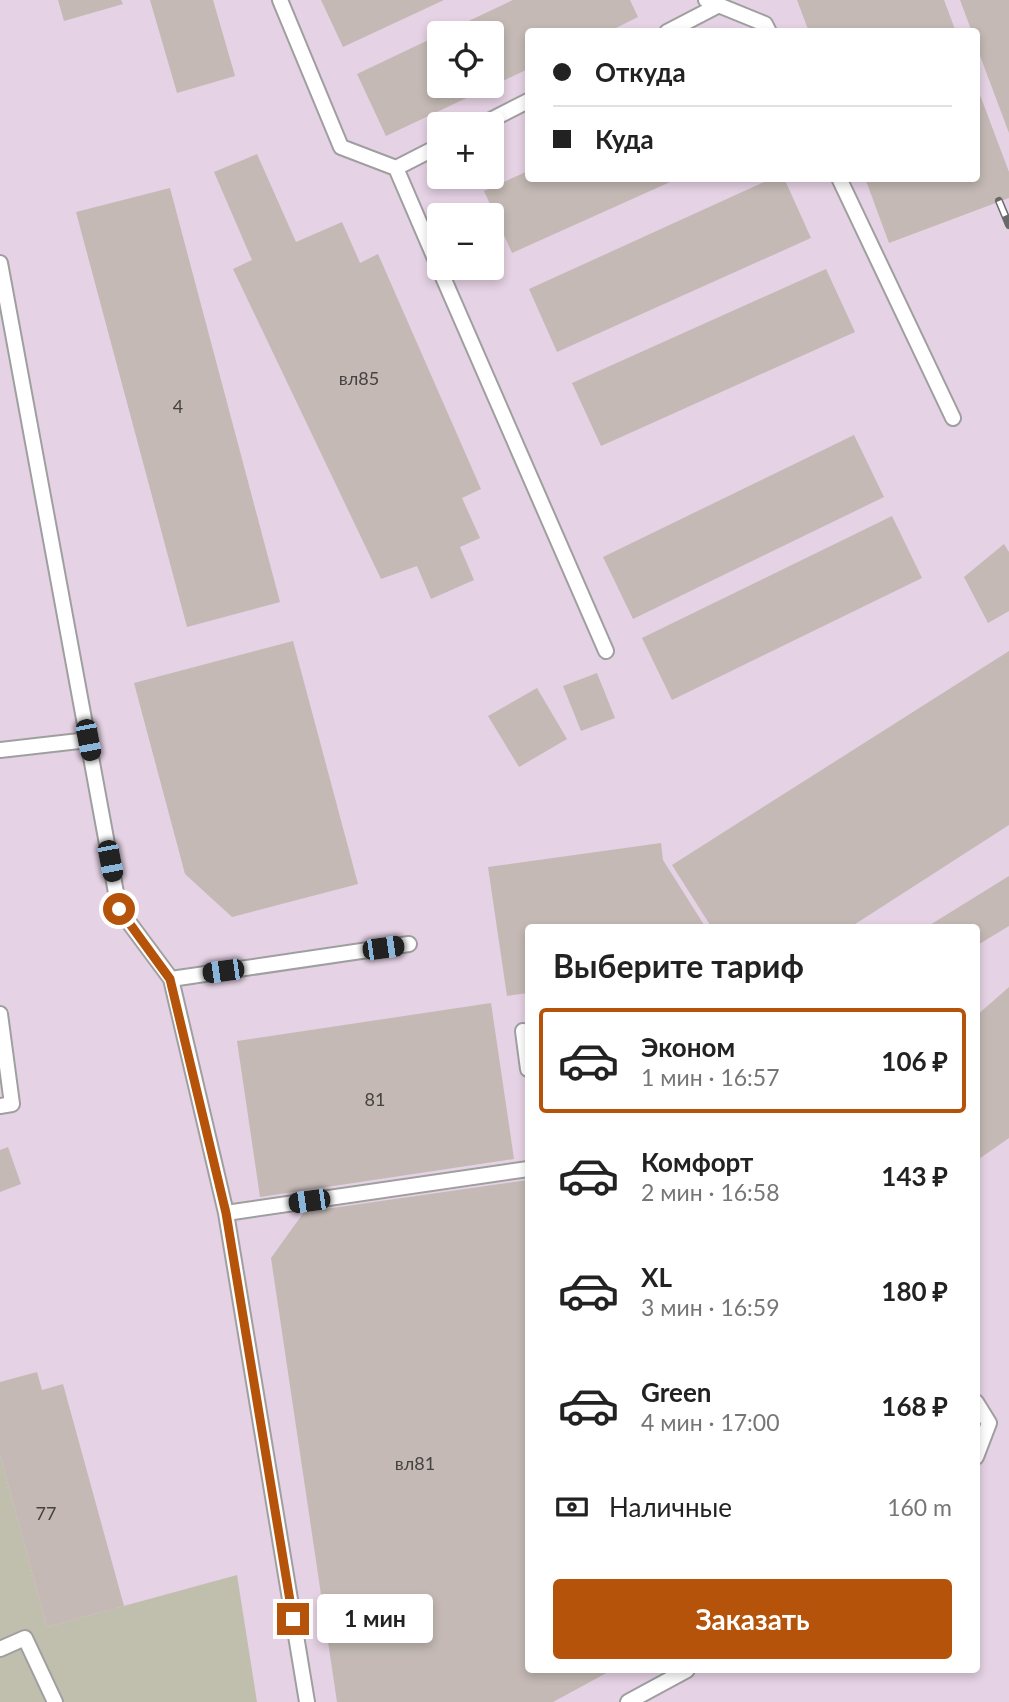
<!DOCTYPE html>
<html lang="ru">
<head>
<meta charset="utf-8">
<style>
  :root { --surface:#fff; --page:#f2f2f2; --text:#222; --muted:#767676; --line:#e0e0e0; --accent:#b45309 }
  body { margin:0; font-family:Lato,sans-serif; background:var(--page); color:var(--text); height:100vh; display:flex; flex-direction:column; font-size:26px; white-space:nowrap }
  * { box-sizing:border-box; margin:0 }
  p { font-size:23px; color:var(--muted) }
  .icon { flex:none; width:38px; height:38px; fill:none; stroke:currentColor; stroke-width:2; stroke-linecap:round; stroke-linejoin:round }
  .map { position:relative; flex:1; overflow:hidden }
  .sheet { position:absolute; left:525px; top:924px; width:455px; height:749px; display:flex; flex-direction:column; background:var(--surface); border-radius:7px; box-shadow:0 4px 10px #0003 }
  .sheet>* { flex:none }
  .banner { position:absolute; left:525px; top:28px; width:455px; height:154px; border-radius:7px; box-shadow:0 4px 10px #0003; display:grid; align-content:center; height:154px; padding:0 28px; background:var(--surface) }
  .buttons { position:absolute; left:427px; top:21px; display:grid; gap:14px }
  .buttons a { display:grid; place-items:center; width:77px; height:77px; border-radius:7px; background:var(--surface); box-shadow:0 4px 10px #0003; font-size:35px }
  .end { position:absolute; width:32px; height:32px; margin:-16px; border:9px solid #b45309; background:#fff; box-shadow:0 0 0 4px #fff }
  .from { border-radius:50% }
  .bubble { position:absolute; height:49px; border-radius:7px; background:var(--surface); box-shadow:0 4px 10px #0003; font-size:23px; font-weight:700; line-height:49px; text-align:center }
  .car { position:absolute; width:21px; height:42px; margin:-21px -10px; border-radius:9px; box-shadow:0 0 5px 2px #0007; background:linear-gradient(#222 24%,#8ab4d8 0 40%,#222 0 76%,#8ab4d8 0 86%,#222 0) }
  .banner b { display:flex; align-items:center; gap:24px; height:66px; font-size:26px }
  .banner b+b { border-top:2px solid var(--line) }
  .banner i { width:18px; height:18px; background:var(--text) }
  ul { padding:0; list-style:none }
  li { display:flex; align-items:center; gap:21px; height:105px; margin:0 14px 10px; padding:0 14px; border:4px solid transparent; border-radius:7px }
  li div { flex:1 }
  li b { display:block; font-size:26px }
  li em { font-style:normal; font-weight:700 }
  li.selected { border-color:var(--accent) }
  li>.icon { width:63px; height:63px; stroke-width:1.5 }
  h2 { padding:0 28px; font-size:32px; line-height:84px }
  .pay { display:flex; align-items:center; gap:18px; height:77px; padding:0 28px; font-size:26px }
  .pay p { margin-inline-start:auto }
  .cta { display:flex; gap:14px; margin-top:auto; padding:14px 28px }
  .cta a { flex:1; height:80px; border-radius:7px; background:var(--accent); color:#fff; font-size:28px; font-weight:700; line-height:80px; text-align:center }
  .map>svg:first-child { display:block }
  .industrial { fill:#e5d2e4; fill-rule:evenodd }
  .construction { fill:#c0beac }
  .building { fill:#c4b9b4 }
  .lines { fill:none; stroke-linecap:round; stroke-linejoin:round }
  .service-casing { stroke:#9f9f9f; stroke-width:18 }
  .service { stroke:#fff; stroke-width:14 }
  .rail-casing { stroke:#696969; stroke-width:8 }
  .rail { stroke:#fff; stroke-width:5; stroke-dasharray:16; stroke-linecap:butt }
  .route { stroke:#b45309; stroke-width:9 }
  .labels { text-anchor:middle; stroke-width:5; stroke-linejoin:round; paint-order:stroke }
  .number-label { font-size:18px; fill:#454241 }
</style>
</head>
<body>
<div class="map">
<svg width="1009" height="1702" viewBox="0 0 1009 1702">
  <rect width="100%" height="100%" fill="#ece7e0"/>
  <!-- industrial -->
  <path class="industrial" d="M0,0H1009V1702H0ZM528,32H976V178H528ZM439,33H492V86H439ZM439,124H492V177H439ZM439,215H492V268H439ZM528,928H976V1670H528Z"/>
  <!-- construction -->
  <path class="construction" d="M0,1455L47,1627L237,1575L257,1702H0Z"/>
  <!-- building -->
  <path class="building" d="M58,0H121L123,4L64,21Z
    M150,0H213L235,76L177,93Z
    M321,0H444L343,47Z
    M513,0H630L638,17L608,32H528V69L386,136L357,74L439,35V86H492V33H443Z
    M797,0H944L956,32H809Z
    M960,0H1009V133L976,45V32H972Z
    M977,87L1009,172V198L889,243L865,178H976Z
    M257,154L296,242L342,222L360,263L378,254L481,489L462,498L480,538L460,547L474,580L431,599L417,566L381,579L233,269L252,260L214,172Z
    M528,171V178H679L512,253L484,191Z
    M773,178H784L811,238L557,352L529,289Z
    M170,188L280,602L187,627L76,212Z
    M826,269L855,332L601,446L572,383Z
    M854,435L884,497L633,619L603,557Z
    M892,516L922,578L672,700L642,638Z
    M1004,544L1009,552V611L988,623L964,577Z
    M293,641L358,884L232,917L185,874L134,683Z
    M1009,651V825L849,928H712L672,865Z
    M597,673L615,718L581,731L563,686Z
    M537,688L567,739L519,767L488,716Z
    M661,843L663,860L706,928H528V993L507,996L488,867Z
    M1009,876V926L976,946V928H925Z
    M1009,987V1138L976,1161V1016Z
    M491,1003L514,1159L260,1197L237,1041Z
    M8,1147L21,1184L0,1192V1150Z
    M528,1180V1670H612L553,1702H337L271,1258L304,1212Z
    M37,1372L42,1390L63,1384L124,1606L47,1627L0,1455V1382Z"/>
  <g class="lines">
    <defs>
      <path id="service" d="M280,0L341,147L396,168L439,268
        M706,0L765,24L769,32
        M667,32L719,5
        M483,124L528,101
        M396,168L439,146
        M839,178L953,418
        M0,263L119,909L171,979L226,1213L307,1702
        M439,268L606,651
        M0,750L88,740
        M171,979L409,944
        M0,1014L12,1104L0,1106
        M523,1031L528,1069
        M226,1213L528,1169
        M976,1402L989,1423L976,1457
        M0,1649L25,1638L55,1702
        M628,1702L687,1670"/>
    </defs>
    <!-- service casing -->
    <use href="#service" class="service-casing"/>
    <!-- service -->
    <use href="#service" class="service"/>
    <defs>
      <path id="rail" d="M999,201L1009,225"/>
    </defs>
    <!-- rail casing -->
    <use href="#rail" class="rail-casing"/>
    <!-- rail -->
    <use href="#rail" class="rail"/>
  </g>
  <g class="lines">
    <!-- route -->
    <path class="route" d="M119,909L170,979L226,1213L293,1619"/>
  </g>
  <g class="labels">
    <!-- number labels -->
    <g class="number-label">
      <text x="359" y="385">вл85</text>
      <text x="178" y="413">4</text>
      <text x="375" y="1106">81</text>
      <text x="415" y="1470">вл81</text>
      <text x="46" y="1520">77</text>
    </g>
  </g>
</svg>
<div class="buttons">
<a><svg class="icon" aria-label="locate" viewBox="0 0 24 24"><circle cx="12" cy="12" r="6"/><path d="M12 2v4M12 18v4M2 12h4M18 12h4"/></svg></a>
<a>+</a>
<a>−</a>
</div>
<i class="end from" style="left:119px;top:909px"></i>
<i class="end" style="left:293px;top:1619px"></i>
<div class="bubble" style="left:317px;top:1594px;width:116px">1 мин</div>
<i class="car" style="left:88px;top:740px;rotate:169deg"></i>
<i class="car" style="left:110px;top:861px;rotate:169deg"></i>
<i class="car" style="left:383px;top:948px;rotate:82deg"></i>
<i class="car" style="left:223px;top:971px;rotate:262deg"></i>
<i class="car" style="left:309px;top:1201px;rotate:262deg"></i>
<div class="banner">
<b><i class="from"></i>Откуда</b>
<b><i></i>Куда</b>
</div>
<section class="sheet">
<h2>Выберите тариф</h2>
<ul>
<li class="selected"><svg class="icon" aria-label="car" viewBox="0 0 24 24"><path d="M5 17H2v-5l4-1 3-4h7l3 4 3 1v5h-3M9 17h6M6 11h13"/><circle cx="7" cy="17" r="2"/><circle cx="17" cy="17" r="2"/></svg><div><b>Эконом</b><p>1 мин · 16:57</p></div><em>106 ₽</em></li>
<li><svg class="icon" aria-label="car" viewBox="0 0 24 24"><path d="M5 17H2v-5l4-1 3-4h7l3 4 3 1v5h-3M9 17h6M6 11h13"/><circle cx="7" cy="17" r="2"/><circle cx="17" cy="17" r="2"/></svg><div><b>Комфорт</b><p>2 мин · 16:58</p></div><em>143 ₽</em></li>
<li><svg class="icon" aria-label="car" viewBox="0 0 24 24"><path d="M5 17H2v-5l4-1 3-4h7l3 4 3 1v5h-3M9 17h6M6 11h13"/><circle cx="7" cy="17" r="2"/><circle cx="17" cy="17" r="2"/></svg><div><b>XL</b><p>3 мин · 16:59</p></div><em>180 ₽</em></li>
<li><svg class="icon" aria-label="car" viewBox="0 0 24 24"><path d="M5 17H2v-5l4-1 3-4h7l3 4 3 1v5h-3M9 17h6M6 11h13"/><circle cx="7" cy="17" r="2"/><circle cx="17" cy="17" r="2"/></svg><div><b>Green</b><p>4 мин · 17:00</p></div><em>168 ₽</em></li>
</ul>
<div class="pay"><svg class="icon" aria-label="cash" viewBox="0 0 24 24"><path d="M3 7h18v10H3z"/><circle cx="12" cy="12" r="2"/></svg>Наличные<p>160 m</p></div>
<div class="cta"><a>Заказать</a></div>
</section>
</div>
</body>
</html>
